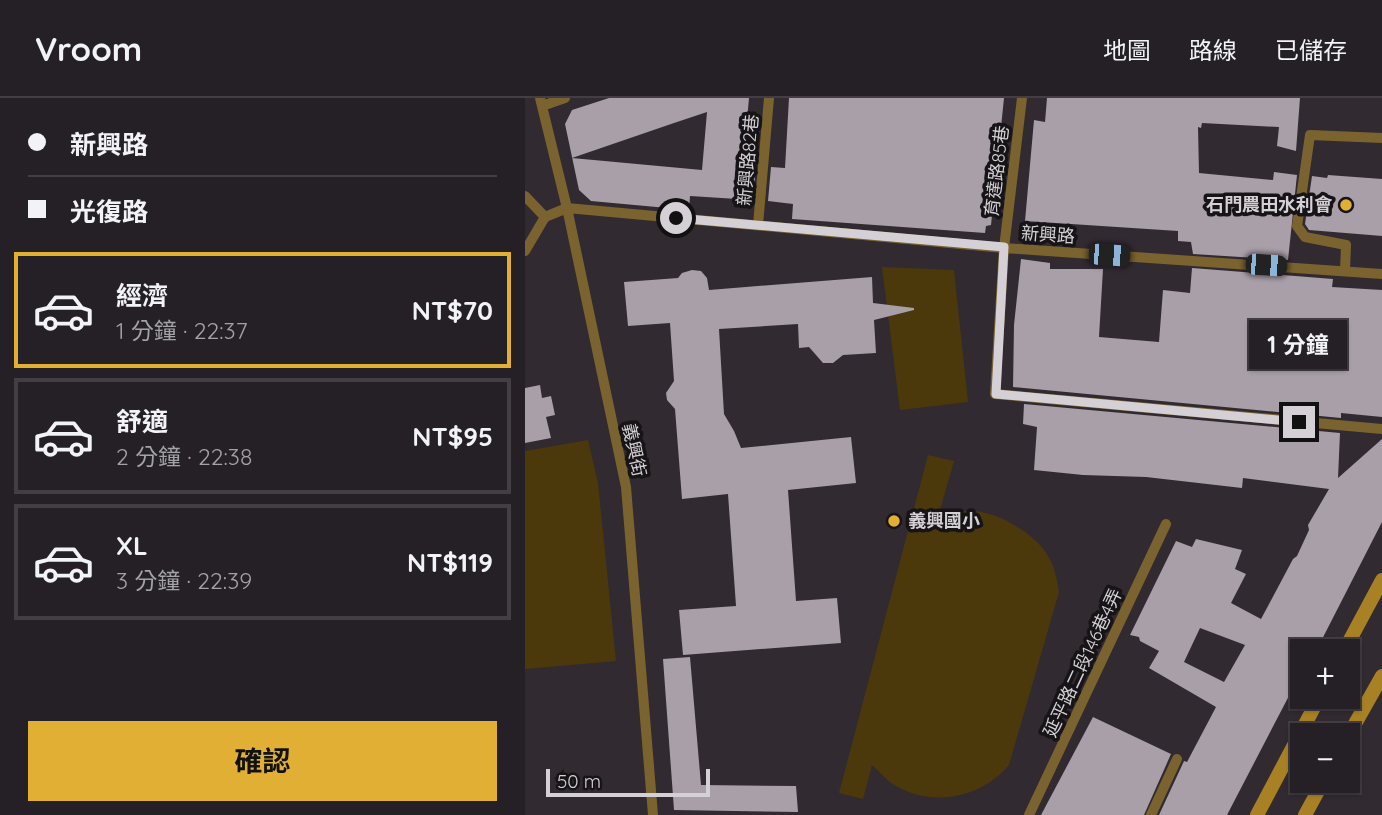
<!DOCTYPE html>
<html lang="zh-TW">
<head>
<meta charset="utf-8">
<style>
  :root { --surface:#252025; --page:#2d282d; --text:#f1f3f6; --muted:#a3a3a7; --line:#423e42; --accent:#e1af34 }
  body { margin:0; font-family:Quicksand,"Noto Sans TC",sans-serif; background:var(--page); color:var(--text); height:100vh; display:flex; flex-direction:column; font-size:26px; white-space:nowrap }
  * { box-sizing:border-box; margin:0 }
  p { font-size:23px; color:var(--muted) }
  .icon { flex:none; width:38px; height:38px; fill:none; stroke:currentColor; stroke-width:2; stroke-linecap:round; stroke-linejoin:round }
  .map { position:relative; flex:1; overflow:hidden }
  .drawer { display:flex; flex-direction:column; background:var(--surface); width:525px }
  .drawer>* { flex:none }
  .banner { display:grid; align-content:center; height:154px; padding:0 28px; background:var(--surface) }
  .buttons { position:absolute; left:765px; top:541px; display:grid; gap:14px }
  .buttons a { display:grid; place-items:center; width:70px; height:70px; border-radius:0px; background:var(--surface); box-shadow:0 2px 5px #0004,0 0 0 2px var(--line); font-size:35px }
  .scale { position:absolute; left:21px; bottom:18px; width:164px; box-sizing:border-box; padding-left:7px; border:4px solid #d4d0d5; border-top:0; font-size:19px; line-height:24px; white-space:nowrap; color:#d4d0d5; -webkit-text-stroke:5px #171417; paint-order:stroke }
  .end { position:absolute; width:32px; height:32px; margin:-16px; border:9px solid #d4d0d5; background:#111; box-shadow:0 0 0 4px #111 }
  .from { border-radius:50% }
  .bubble { position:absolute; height:49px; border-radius:0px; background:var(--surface); box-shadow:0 2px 5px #0004,0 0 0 2px var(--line); font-size:23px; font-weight:700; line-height:49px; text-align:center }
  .car { position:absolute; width:21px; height:42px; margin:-21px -10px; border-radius:9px; box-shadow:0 0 5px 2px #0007; background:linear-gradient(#222 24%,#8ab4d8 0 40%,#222 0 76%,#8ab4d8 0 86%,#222 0) }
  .banner b { display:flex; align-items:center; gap:24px; height:66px; font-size:26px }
  .banner b+b { border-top:2px solid var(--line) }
  .banner i { width:18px; height:18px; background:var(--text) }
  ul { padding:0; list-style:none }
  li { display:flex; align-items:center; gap:21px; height:116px; margin:0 14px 10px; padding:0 14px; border:4px solid var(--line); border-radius:0px }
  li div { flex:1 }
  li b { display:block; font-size:26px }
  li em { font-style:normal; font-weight:700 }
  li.selected { border-color:var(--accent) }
  li>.icon { width:63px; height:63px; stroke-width:1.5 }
  .primary-button { display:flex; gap:14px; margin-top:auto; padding:14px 28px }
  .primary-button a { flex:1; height:80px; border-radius:0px; background:var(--accent); color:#111; font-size:28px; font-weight:700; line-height:80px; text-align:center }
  header { display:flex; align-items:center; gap:42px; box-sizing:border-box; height:98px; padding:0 35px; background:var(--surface); border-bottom:2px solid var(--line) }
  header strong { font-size:33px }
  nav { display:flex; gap:38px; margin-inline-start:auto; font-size:24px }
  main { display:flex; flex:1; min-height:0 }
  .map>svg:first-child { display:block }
  .green { fill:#4b390b }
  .building { fill:#a89fa8; fill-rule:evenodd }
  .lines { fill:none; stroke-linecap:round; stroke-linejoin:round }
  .lane { stroke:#7b632f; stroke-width:10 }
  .secondary { stroke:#a78123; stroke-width:14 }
  .route { stroke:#d4d0d5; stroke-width:9 }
  .poi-dot { fill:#e1af34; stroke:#171417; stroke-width:2.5 }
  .labels { text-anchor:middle; stroke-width:7; stroke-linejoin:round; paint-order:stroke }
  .street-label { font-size:18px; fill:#d4d0d5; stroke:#171417 }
  .poi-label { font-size:18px; font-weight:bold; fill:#d4d0d5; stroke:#171417; text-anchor:end }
</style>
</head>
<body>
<header>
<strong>Vroom</strong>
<nav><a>地圖</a><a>路線</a><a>已儲存</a></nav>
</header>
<main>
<section class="drawer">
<div class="banner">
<b><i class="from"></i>新興路</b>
<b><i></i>光復路</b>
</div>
<ul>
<li class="selected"><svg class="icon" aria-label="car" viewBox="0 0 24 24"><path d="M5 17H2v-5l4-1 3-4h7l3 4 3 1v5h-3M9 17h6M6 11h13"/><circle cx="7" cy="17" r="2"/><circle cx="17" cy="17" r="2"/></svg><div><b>經濟</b><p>1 分鐘 · 22:37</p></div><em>NT$70</em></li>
<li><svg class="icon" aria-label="car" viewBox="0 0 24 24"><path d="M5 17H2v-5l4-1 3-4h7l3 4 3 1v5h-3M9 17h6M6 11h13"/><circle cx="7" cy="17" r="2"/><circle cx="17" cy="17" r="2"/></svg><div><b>舒適</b><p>2 分鐘 · 22:38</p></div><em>NT$95</em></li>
<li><svg class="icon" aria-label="car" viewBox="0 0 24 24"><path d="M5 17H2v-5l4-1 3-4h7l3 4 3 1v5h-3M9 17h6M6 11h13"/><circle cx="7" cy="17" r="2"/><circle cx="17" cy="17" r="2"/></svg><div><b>XL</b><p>3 分鐘 · 22:39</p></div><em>NT$119</em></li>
</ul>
<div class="primary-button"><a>確認</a></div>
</section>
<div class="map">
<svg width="857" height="717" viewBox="0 0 857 717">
  <rect width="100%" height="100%" fill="#312a31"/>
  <!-- green -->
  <path class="green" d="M357,169L429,172L443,304L375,312Z
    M63,342L73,385L91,563L0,571V353Z
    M403,357L429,363L411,426C420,422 430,415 440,413C468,410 510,435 523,458C530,470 532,481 534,494L484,667C457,699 409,710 371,688C362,683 355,674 347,667L338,701L314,695Z"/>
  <!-- building -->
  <path class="building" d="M84,0H224L218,67L231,68L228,102L165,98L164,112L66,103L54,92L40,26L47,12ZM182,14L177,72L47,60L149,25Z
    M264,0H479L466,127L461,128L460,135L267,121L268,106L243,103L246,69L260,70Z
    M522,0H775L771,53L752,48L754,29L677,25L676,30L673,29L674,75L748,82L749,74L772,77L763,162L668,156L666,144L653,143V133L500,123L509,22L520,24Z
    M803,77L857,81V138L784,132L780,126L787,78L802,80Z
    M496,161L525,165V171H578L574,239L634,244L638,192L665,195L667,170L808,181L807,189L857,192V319L816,315V320L488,289L489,227Z
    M167,172L176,173L182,180L184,192L347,179L348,205L389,210V212L349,222L351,255L318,257L308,265H298L284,249L274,250L273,226L194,231L199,316L209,333L216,350L326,339L331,385L263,392L271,503L312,500L316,545L158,557L154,512L211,508L203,396L157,401L150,311L142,302L141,295L149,283L145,225L103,228L99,184L153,180L157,175Z
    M15,287L17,300L26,298L30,317L21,319L26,340L0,345V290Z
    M499,306L815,335L813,380L857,341V424L791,553H777V581L770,596L766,594L702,717H634L659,663L662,664L691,609L624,570L634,553L615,543L614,539L605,537L651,443L667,449L671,441L717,452L710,471L721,476L706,505L736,521L768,461L772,458L784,432L783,427L804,391L718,380L717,390L621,379L558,377L509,372L512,329L498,326ZM675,530L720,547L699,584L659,564Z
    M165,559L176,687L271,688L273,714L149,712L138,561Z
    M568,619L646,656L619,717H516Z"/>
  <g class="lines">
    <!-- lane -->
    <path class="lane" d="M15,0L42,110L101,389L128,717
      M497,0L479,150L470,296L857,331
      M17,8L40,0
      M0,98L20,119
      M233,127L244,0
      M0,153L20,119L42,110L479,150L857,176
      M820,173L821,147L780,139L772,128L785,37L857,40
      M504,717L641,426
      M626,717L652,661"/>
    <!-- secondary -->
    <path class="secondary" d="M819,553L857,482
      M822,640L857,578
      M732,717L795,598
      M780,717L799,682"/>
  </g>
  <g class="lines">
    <!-- route -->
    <path class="route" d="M151,120L479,149L471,296L774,324"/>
  </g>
  <!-- markers -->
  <g class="poi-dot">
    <circle cx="821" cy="107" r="7"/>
    <circle cx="369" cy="423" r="7"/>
  </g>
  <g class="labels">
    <!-- street labels -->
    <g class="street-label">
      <text transform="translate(223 62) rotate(-85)" y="6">新興路82巷</text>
      <text transform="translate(472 73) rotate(-83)" y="6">育達路85巷</text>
      <text transform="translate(523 137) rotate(4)" y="6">新興路</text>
      <text transform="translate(109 352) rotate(78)" y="6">義興街</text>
      <text transform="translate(558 565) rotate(-65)" y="6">延平路二段146巷4弄</text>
    </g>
    <!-- poi labels -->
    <g class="poi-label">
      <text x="807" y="113">石門農田水利會</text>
      <text x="383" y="429" text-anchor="start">義興國小</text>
    </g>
  </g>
</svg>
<div class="buttons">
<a>+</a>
<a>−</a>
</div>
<div class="scale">50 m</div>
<i class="end from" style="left:151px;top:120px"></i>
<i class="end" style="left:774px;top:324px"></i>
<div class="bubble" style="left:724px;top:222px;width:98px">1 分鐘</div>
<i class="car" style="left:584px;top:157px;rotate:94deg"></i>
<i class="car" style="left:741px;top:167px;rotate:94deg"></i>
</div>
</main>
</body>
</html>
